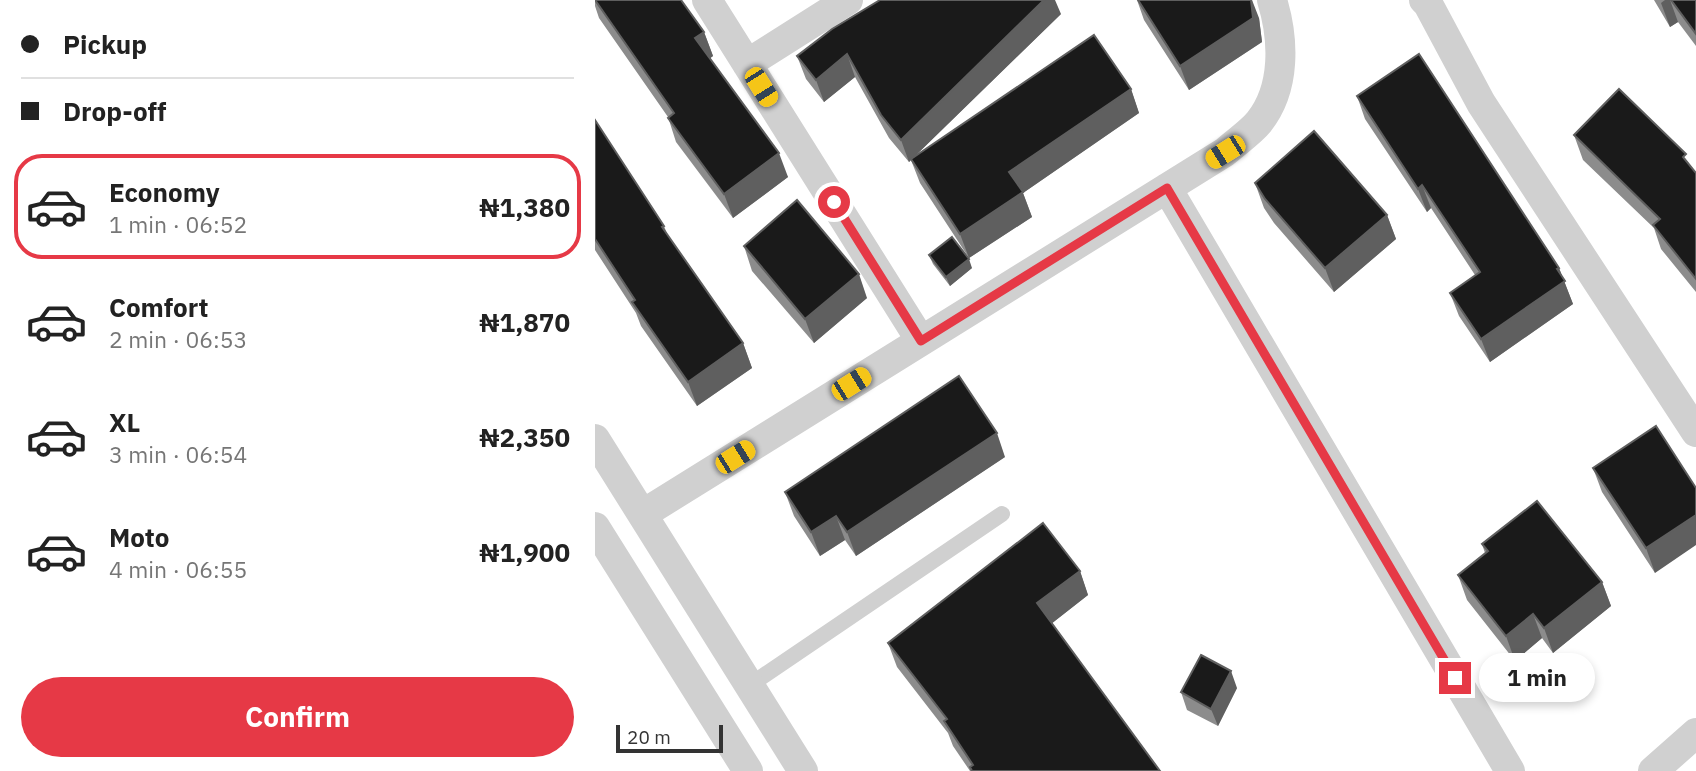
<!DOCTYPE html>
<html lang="en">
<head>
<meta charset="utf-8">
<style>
  :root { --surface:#fff; --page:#f2f2f2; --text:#222; --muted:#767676; --line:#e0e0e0; --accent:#e63946 }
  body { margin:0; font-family:"IBM Plex Sans",sans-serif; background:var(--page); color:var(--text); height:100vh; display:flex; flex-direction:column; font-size:26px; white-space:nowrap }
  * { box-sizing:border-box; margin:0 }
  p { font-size:23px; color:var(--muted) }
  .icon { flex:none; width:38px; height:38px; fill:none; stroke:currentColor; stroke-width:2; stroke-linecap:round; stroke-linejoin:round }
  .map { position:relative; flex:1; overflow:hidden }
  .side { display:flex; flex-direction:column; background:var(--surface); width:595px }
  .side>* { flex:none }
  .guide { display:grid; align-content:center; height:154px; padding:0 21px; background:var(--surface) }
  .scale { position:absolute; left:21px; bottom:18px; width:107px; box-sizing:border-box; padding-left:7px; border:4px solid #333; border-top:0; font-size:19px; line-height:24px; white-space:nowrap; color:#333; -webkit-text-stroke:5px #fff; paint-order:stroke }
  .end { position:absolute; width:32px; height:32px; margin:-16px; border:9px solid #e63946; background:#fff; box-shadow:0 0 0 4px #fff }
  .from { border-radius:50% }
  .bubble { position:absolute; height:49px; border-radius:24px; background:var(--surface); box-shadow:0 4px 10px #0003; font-size:23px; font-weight:700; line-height:49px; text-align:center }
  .car { position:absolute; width:21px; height:42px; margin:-21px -10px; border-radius:9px; box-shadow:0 0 5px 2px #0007; background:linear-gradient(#f5c518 24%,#345 0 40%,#f5c518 0 76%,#345 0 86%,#f5c518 0) }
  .guide b { display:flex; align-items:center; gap:24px; height:66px; font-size:26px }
  .guide b+b { border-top:2px solid var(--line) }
  .guide i { width:18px; height:18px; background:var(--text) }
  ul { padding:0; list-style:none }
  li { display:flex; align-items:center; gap:21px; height:105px; margin:0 14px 10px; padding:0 7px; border:4px solid transparent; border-radius:28px }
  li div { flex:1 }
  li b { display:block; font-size:26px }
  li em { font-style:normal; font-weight:700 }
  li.on { border-color:var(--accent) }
  li>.icon { width:63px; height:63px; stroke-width:1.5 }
  .button { display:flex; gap:14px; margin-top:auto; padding:14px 21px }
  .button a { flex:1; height:80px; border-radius:42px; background:var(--accent); color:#fff; font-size:28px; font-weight:700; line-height:80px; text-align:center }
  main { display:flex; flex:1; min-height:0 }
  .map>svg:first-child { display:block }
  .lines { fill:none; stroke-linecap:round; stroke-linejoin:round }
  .service { stroke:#d0d0d0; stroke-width:16 }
  .minor { stroke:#d0d0d0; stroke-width:30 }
  .wall { fill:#8c8c8c }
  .shaded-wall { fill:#5f5f5f }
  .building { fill:#1a1a1a; stroke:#5f5f5f; stroke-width:2 }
  .route { stroke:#e63946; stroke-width:9 }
</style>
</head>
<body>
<main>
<section class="side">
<div class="guide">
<b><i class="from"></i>Pickup</b>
<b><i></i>Drop-off</b>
</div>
<ul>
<li class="on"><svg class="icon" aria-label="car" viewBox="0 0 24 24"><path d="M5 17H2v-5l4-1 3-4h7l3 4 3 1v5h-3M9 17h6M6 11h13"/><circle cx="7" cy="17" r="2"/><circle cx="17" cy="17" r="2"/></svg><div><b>Economy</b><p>1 min · 06:52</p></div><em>₦1,380</em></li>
<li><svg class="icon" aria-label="car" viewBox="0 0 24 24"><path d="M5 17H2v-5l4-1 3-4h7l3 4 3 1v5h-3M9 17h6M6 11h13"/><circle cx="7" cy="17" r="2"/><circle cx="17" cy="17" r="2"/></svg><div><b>Comfort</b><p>2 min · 06:53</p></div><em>₦1,870</em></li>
<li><svg class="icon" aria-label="car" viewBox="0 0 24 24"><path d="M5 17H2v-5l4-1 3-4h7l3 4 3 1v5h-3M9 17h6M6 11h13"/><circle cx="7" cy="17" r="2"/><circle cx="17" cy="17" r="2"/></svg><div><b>XL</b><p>3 min · 06:54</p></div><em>₦2,350</em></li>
<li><svg class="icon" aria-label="car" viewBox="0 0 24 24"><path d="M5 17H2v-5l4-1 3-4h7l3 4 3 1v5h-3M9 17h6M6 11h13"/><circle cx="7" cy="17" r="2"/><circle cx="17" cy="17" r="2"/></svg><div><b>Moto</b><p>4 min · 06:55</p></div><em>₦1,900</em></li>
</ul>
<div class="button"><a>Confirm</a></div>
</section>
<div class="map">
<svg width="1101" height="771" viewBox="0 0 1101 771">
  <rect width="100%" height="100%" fill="#fff"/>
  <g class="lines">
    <!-- service -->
    <path class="service" d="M155,685L407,514"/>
    <!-- minor -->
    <path class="minor" d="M112,0L326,341
      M829,0L833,4L886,103L1101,432
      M152,64L253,0
      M572,188L915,771
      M0,439L208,771
      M48,514L630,152C641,142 655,133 664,122C691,88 689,39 677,0
      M0,527L153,771
      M1058,771L1101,733"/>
  </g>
  <!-- wall -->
  <path class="wall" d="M0,0L109,32L118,56L115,58L193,177L138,218L81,142L73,117L4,18L0,6Z
    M542,0L664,18L667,42L594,90L549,20Z
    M1059,0H1101V46L1083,22L1075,27Z
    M466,14L322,154L536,89L544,113L428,193L437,217L374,258L325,183L316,160L314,162L294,138L260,77L229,102L211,79L202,56Z
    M762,96L964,268L978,304L895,362L864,316L855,293L880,275L836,208L832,212L770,119Z
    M0,119L1,122L69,226L73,236L148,343L157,368L102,406L46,326L41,313L0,250Z
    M979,135L1095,165L1101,173V292L1066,249L1059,228L988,160Z
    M660,183L792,215L801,239L739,292L679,223L669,208Z
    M149,246L272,298L219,343L157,271Z
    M334,255L377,268L355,286L338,264Z
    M1061,426L1060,573L1007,492L998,468Z
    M410,457L261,556L250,540L225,556L199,516L190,492Z
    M887,544L1007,582L1016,606L958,653L947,638L920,661L872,600L863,575L890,553Z
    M485,571L493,595L457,623L565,771H375L358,746L353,733L302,667L293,643Z
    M642,688L623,726L592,710L586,692Z"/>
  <!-- shaded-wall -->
  <path class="shaded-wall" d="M449,0H460L466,14L314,162L306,140Z
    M656,0H657L664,18L667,42L594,90L585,66Z
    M1070,0H1075L1083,22L1075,27L1066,3Z
    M109,32L118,56L109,63L100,38Z
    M252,54L260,77L229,102L221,80Z
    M536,89L544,113L428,193L437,217L374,258L365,234L414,172Z
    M184,153L193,177L138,218L129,194Z
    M827,185L836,208L832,212L823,189Z
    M792,215L801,239L739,292L730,268Z
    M374,259L377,268L355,286L351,277Z
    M964,268L978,304L895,362L886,339Z
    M264,274L272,298L219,343L210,319Z
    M148,343L157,368L102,406L93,382Z
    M402,433L410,457L261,556L252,532Z
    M1101,515V545L1060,573L1051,548Z
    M241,516L250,540L225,556L216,532Z
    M485,571L493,595L451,628L442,603Z
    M1007,582L1016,606L958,653L949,628Z
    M938,614L947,638L920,661L911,636Z
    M636,671L642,688L623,726L616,709Z"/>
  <!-- building -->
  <path class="building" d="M0,0H86L109,32L100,38L184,153L129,194L73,118L79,113Z
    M285,0H449L306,140L286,115L252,54L221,80L202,56L237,29Z
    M543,0H656L658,18L585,66Z
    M1076,0H1101V34Z
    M499,35L536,89L414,172L428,192L365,234L316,159Z
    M824,54L964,268L962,269L970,281L886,339L855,293L885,272L827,185L823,189L762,96Z
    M1024,89L1091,154L1088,157L1101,173V279L1058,225L1065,219L979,135Z
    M0,120L69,226L67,227L148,343L93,382L37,302L40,300L0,239Z
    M719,131L792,215L730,268L670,199L660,183Z
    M202,200L264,274L210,319L149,246Z
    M357,237L374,259L351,277L334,255Z
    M364,376L402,433L252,532L241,516L216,532L190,492Z
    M1061,426L1101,488V515L1051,548L998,468Z
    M942,501L1007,582L949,628L938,614L911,636L863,575L893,551L887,544Z
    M448,523L485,571L442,603L565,771H377L375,767L378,765L349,721L352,719L293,643Z
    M606,655L636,671L616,709L586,692Z"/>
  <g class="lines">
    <!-- route -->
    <path class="route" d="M239,202L326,341L572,188L860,678"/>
  </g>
</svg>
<div class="scale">20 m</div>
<i class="end from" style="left:239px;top:202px"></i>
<i class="end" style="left:860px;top:678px"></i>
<div class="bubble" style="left:884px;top:653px;width:116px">1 min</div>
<i class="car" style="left:166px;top:87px;rotate:148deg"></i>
<i class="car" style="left:630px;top:152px;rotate:238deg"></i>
<i class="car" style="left:256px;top:384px;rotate:58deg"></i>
<i class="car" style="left:140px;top:457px;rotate:58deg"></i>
</div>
</main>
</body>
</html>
